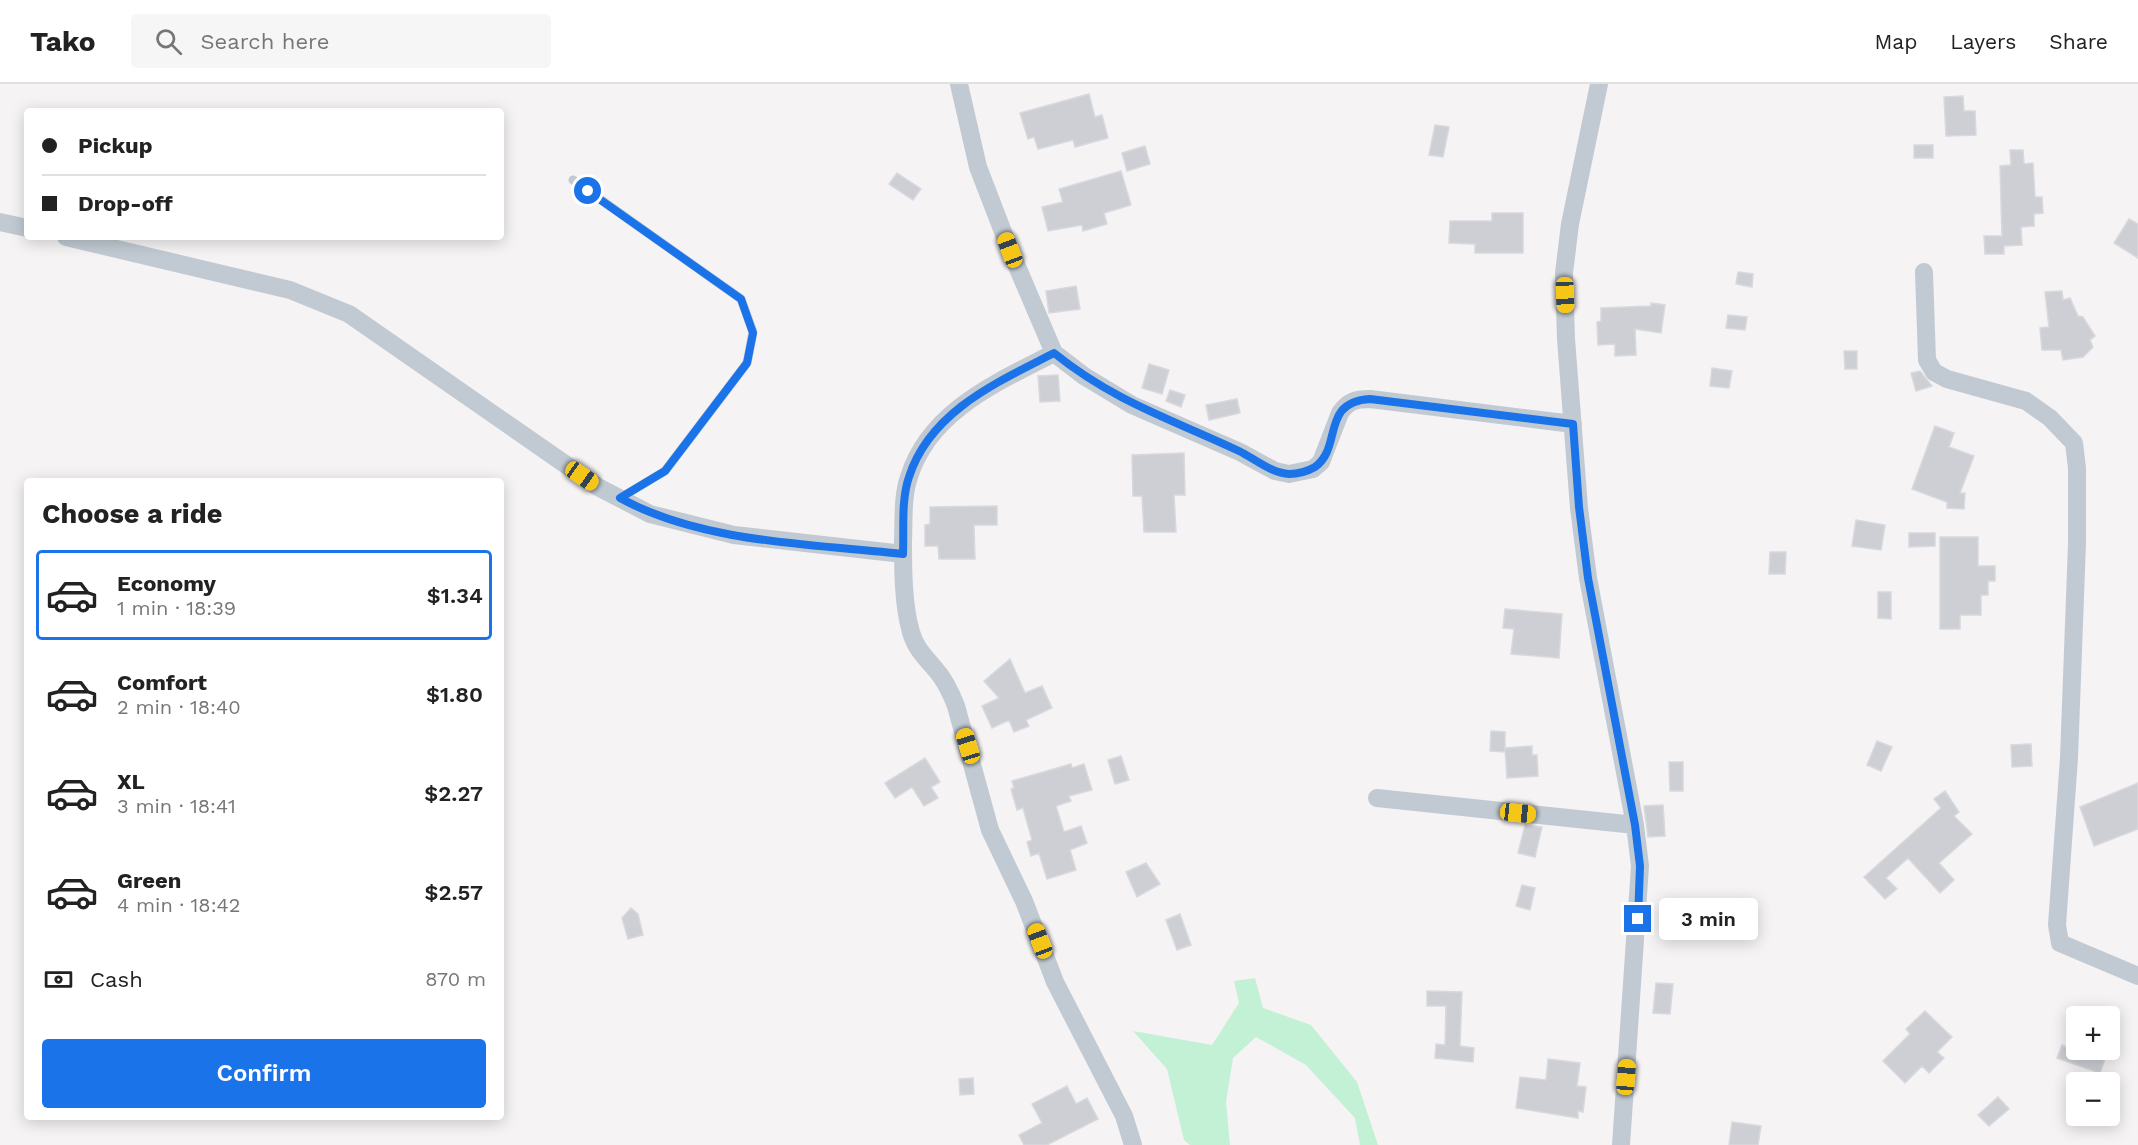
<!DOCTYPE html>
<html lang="en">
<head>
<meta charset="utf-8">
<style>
  :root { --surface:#fff; --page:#f6f6f6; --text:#222; --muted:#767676; --line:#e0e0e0; --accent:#1a73e8 }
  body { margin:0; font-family:"Work Sans",sans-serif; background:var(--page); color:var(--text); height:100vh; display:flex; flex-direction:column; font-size:22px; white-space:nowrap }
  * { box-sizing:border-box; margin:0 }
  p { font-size:20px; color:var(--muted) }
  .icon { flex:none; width:33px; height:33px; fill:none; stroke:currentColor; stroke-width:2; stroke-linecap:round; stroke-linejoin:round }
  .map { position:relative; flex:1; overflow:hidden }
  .details { position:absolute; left:24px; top:394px; width:480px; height:642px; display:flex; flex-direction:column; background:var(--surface); border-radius:6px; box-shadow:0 3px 15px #0003 }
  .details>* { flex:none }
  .banner { position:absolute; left:24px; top:24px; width:480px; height:132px; border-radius:6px; box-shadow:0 3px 15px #0003; display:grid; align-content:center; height:132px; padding:0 18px; background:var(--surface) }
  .fabs { position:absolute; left:2066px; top:922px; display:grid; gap:12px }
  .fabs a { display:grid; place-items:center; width:54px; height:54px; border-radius:6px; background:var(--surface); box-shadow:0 3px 15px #0003; font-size:30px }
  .end { position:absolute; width:27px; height:27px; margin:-14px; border:8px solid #1a73e8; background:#fff; box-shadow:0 0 0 3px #fff }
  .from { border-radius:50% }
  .bubble { position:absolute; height:42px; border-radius:6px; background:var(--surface); box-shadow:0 3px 15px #0003; font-size:20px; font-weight:600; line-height:42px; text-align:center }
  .car { position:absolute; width:18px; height:36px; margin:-18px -9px; border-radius:8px; box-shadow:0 0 4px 2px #0007; background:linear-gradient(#f5c518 24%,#345 0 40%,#f5c518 0 76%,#345 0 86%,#f5c518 0) }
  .banner b { display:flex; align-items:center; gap:21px; height:57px; font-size:22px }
  .banner b+b { border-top:2px solid var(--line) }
  .banner i { width:15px; height:15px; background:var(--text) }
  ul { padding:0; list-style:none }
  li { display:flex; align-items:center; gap:18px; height:90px; margin:0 12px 9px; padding:0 6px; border:3px solid transparent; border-radius:6px }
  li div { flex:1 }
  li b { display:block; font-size:22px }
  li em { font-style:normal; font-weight:600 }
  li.active { border-color:var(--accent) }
  li>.icon { width:54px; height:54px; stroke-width:1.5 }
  h2 { padding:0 18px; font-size:27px; line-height:72px }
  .pay { display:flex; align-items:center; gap:15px; height:66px; padding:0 18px; font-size:22px }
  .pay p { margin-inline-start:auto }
  .primary-button { display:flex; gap:12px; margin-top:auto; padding:12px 18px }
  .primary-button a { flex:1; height:69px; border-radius:6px; background:var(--accent); color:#fff; font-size:24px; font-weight:600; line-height:69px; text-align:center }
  header { display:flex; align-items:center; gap:36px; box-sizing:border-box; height:84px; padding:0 30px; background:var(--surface); border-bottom:2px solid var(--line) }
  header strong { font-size:28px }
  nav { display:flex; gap:33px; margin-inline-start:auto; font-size:21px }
  .search { width:420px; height:54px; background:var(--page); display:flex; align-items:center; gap:15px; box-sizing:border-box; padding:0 21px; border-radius:6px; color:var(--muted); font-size:22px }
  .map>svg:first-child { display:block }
  .green { fill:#c3f1d5 }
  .building { fill:#cdcfd5; stroke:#d7d9de; stroke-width:1.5 }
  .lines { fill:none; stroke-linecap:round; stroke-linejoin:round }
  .service { stroke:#c1cad2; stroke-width:9 }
  .minor { stroke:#c1cad2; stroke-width:18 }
  .route { stroke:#1a73e8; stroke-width:8 }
</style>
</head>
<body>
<header>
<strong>Tako</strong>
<div class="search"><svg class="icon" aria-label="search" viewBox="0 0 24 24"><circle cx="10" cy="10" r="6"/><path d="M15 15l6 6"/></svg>Search here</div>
<nav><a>Map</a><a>Layers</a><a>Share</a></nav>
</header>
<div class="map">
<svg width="2138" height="1061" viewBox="0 0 2138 1061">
  <rect width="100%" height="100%" fill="#f5f3f3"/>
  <!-- green -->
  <path class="green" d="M1255,894L1263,924L1311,941L1357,998L1378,1061H1360L1355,1034L1306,981L1256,953L1233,974L1226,1018L1230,1061H1190L1184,1056L1167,985L1133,947L1212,961L1239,919L1234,897Z"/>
  <!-- building -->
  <path class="building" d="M1089,10L1095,33L1102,31L1108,54L1075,63L1073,56L1038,65L1034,53L1028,55L1020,29Z
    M1963,12L1964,27H1975L1976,51L1946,52L1944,13Z
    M1435,41L1449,43L1443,73L1429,71Z
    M1914,61H1933V74H1914Z
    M1145,62L1150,80L1127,87L1122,69Z
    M2010,66H2023L2024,80L2033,79L2035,113H2042L2043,129L2034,130V142L2021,143L2022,161L2004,162V170H1985L1984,152H2002L2000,82L2011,81Z
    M1121,87L1131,121L1104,129L1107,140L1083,147L1082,141L1048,147L1042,123L1063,118L1059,105Z
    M897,89L921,105L913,116L889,100Z
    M1492,129H1523V169H1475V160L1449,159L1450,137H1492Z
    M2129,135L2138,140V174L2114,159Z
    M1738,188L1753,190L1752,203L1736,200Z
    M1076,202L1080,225L1049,229L1046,207Z
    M2062,207L2063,216L2070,214L2078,232L2083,233L2095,252L2090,256L2093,263L2083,273L2063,276L2061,266H2042L2040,244L2049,243L2045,208Z
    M1651,219L1665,221L1661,249L1635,245L1636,271L1615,272V260L1598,261L1597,238L1601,237V224L1651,222Z
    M1728,231L1747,233L1745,246L1726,244Z
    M1844,267H1857V285H1845Z
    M1149,280L1169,286L1162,310L1142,304Z
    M1712,284L1732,287L1729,304L1710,302Z
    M1920,287L1932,302L1916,307L1911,289Z
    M1058,291L1060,317L1040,318L1038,292Z
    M1170,306L1185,311L1181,323L1166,317Z
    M1237,315L1240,329L1209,336L1206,321Z
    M1935,342L1954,349L1949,363L1974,372L1960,409H1965L1964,425L1947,424V418L1912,405Z
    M1184,369L1185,411H1174L1176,448H1144L1142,412H1133L1132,371Z
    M997,422V441H974L975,475H939L938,462H925V441L930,440V423Z
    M1856,436L1885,441L1881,466L1852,462Z
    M1909,449H1935V462L1909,463Z
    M1940,453H1978V482H1995V497H1988V511H1981V531H1960V545H1940Z
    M1770,468H1786L1785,490H1769Z
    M1878,508H1891V535L1878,534Z
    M1505,525L1562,530L1559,574L1511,570L1514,545L1503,544Z
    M1010,575L1025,609L1042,602L1052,624L1026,636L1029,642L1014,648L1009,636L992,644L982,622L999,614L984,597Z
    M1491,647L1505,648V668L1490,667Z
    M1877,657L1892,663L1881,687L1867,681Z
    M2031,660L2032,682L2012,683L2011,661Z
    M1532,662V671H1537L1538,692L1507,694L1505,664Z
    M1121,672L1129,696L1115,700L1108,676Z
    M925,674L940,698L931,703L938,714L924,722L912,703L895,714L885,699Z
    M1669,678H1683V707H1670Z
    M1071,680L1072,684L1084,680L1092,706L1069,712L1071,717L1056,722L1064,748L1081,742L1087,759L1070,766L1076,786L1047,795L1039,769L1031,772L1027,758L1032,756L1023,724L1017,726L1011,705L1014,704L1012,697Z
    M2138,699V745L2094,762L2080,723Z
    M1945,707L1959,728L1954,732L1972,750L1939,779L1954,796L1940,809L1908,774L1886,794L1897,805L1885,815L1864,793L1941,724L1934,715Z
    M1663,721L1665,752L1648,753L1644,722Z
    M1525,741L1542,743L1535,773L1518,769Z
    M1146,779L1160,800L1137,813L1126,788Z
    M1522,801L1535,804L1530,826L1516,822Z
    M631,824L638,830L643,851L628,855L622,834Z
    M1180,830L1191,861L1177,866L1166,836Z
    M1656,899L1673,900L1670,930L1653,929Z
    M1427,907L1462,908L1460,962L1474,964L1473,978L1435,974L1436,960L1445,961L1446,922H1427Z
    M1925,927L1952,953L1937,968L1944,974L1929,989L1922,982L1905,999L1883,977L1910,950L1906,945Z
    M2062,961L2073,966H2108L2100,989L2057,974Z
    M1548,975L1580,979L1577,1002L1586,1003L1583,1028L1578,1027V1034L1516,1024L1520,993L1546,996Z
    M973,994L974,1010L960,1011L959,995Z
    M1067,1002L1076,1020L1087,1014L1098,1035L1047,1061H1024L1019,1051L1042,1039L1032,1020Z
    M1998,1013L2009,1025L1989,1042L1978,1031Z
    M1732,1038L1761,1042L1758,1061H1729Z"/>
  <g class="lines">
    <!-- service -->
    <path class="service" d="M573,96L741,215L753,248L747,279L665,387L620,414"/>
    <!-- minor -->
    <path class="minor" d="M959,0L978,83L1010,166L1054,269L1084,292L1132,321L1240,368L1275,387L1289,390L1313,385L1321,378L1340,329C1348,317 1356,315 1370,315L1573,340
      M1599,0L1570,140L1564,189L1566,255L1579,424L1588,494L1635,741L1640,782L1621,1061
      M0,138L27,144
      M66,153L290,206L349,230L598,403L650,430L734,451L903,470
      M1924,188L1927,276L1934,288L1947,295L2026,317L2050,334L2074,359L2077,384V459L2069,674L2057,841L2060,859L2138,892
      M1054,269C998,298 929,327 909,393C902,413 904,436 903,457C903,485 903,521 911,548C915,564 926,574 936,586C945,596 951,609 956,622L990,746L1024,817L1055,898L1124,1032L1133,1061
      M1377,714L1635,741"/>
  </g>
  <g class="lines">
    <!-- route -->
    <path class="route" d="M588,107L741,215L753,249L747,279L665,387L620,414C702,459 811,460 903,470C904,445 901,416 909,393C930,327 998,298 1054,269C1115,318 1171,335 1239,367C1255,375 1271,389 1289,390C1297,390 1308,387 1315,383C1343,363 1320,318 1370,315L1573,340L1579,423L1588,494L1635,741L1640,782L1638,835"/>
  </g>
</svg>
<div class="fabs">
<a>+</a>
<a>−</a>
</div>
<i class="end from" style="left:588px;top:107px"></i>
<i class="end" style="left:1638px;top:835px"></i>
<div class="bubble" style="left:1659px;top:814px;width:99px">3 min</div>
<i class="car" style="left:1010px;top:166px;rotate:339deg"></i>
<i class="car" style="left:1565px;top:211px;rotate:178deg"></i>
<i class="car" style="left:582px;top:392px;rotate:125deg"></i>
<i class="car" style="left:968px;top:662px;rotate:343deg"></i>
<i class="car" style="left:1518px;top:729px;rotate:96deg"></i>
<i class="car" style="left:1040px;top:857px;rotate:339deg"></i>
<i class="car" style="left:1626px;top:993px;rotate:5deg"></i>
<div class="banner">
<b><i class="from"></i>Pickup</b>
<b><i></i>Drop-off</b>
</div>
<section class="details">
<h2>Choose a ride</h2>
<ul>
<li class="active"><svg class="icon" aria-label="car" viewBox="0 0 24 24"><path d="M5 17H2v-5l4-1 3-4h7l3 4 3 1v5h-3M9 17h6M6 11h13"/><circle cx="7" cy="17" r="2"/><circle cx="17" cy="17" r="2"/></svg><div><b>Economy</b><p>1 min · 18:39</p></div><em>$1.34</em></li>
<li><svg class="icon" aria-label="car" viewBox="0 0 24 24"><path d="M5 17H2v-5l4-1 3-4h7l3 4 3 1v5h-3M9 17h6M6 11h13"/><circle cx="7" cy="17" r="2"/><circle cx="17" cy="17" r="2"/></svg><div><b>Comfort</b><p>2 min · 18:40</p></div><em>$1.80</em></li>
<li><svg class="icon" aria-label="car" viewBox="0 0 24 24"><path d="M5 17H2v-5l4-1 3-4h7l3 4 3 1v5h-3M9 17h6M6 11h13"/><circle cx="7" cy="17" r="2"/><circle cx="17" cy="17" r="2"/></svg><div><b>XL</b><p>3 min · 18:41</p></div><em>$2.27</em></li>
<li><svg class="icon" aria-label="car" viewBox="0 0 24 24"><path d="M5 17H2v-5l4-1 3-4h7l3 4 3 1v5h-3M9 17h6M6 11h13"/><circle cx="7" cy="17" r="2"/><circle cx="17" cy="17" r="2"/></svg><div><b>Green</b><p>4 min · 18:42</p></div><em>$2.57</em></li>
</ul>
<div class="pay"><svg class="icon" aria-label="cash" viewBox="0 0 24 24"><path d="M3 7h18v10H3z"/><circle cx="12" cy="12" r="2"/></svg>Cash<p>870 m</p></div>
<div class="primary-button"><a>Confirm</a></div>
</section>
</div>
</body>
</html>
